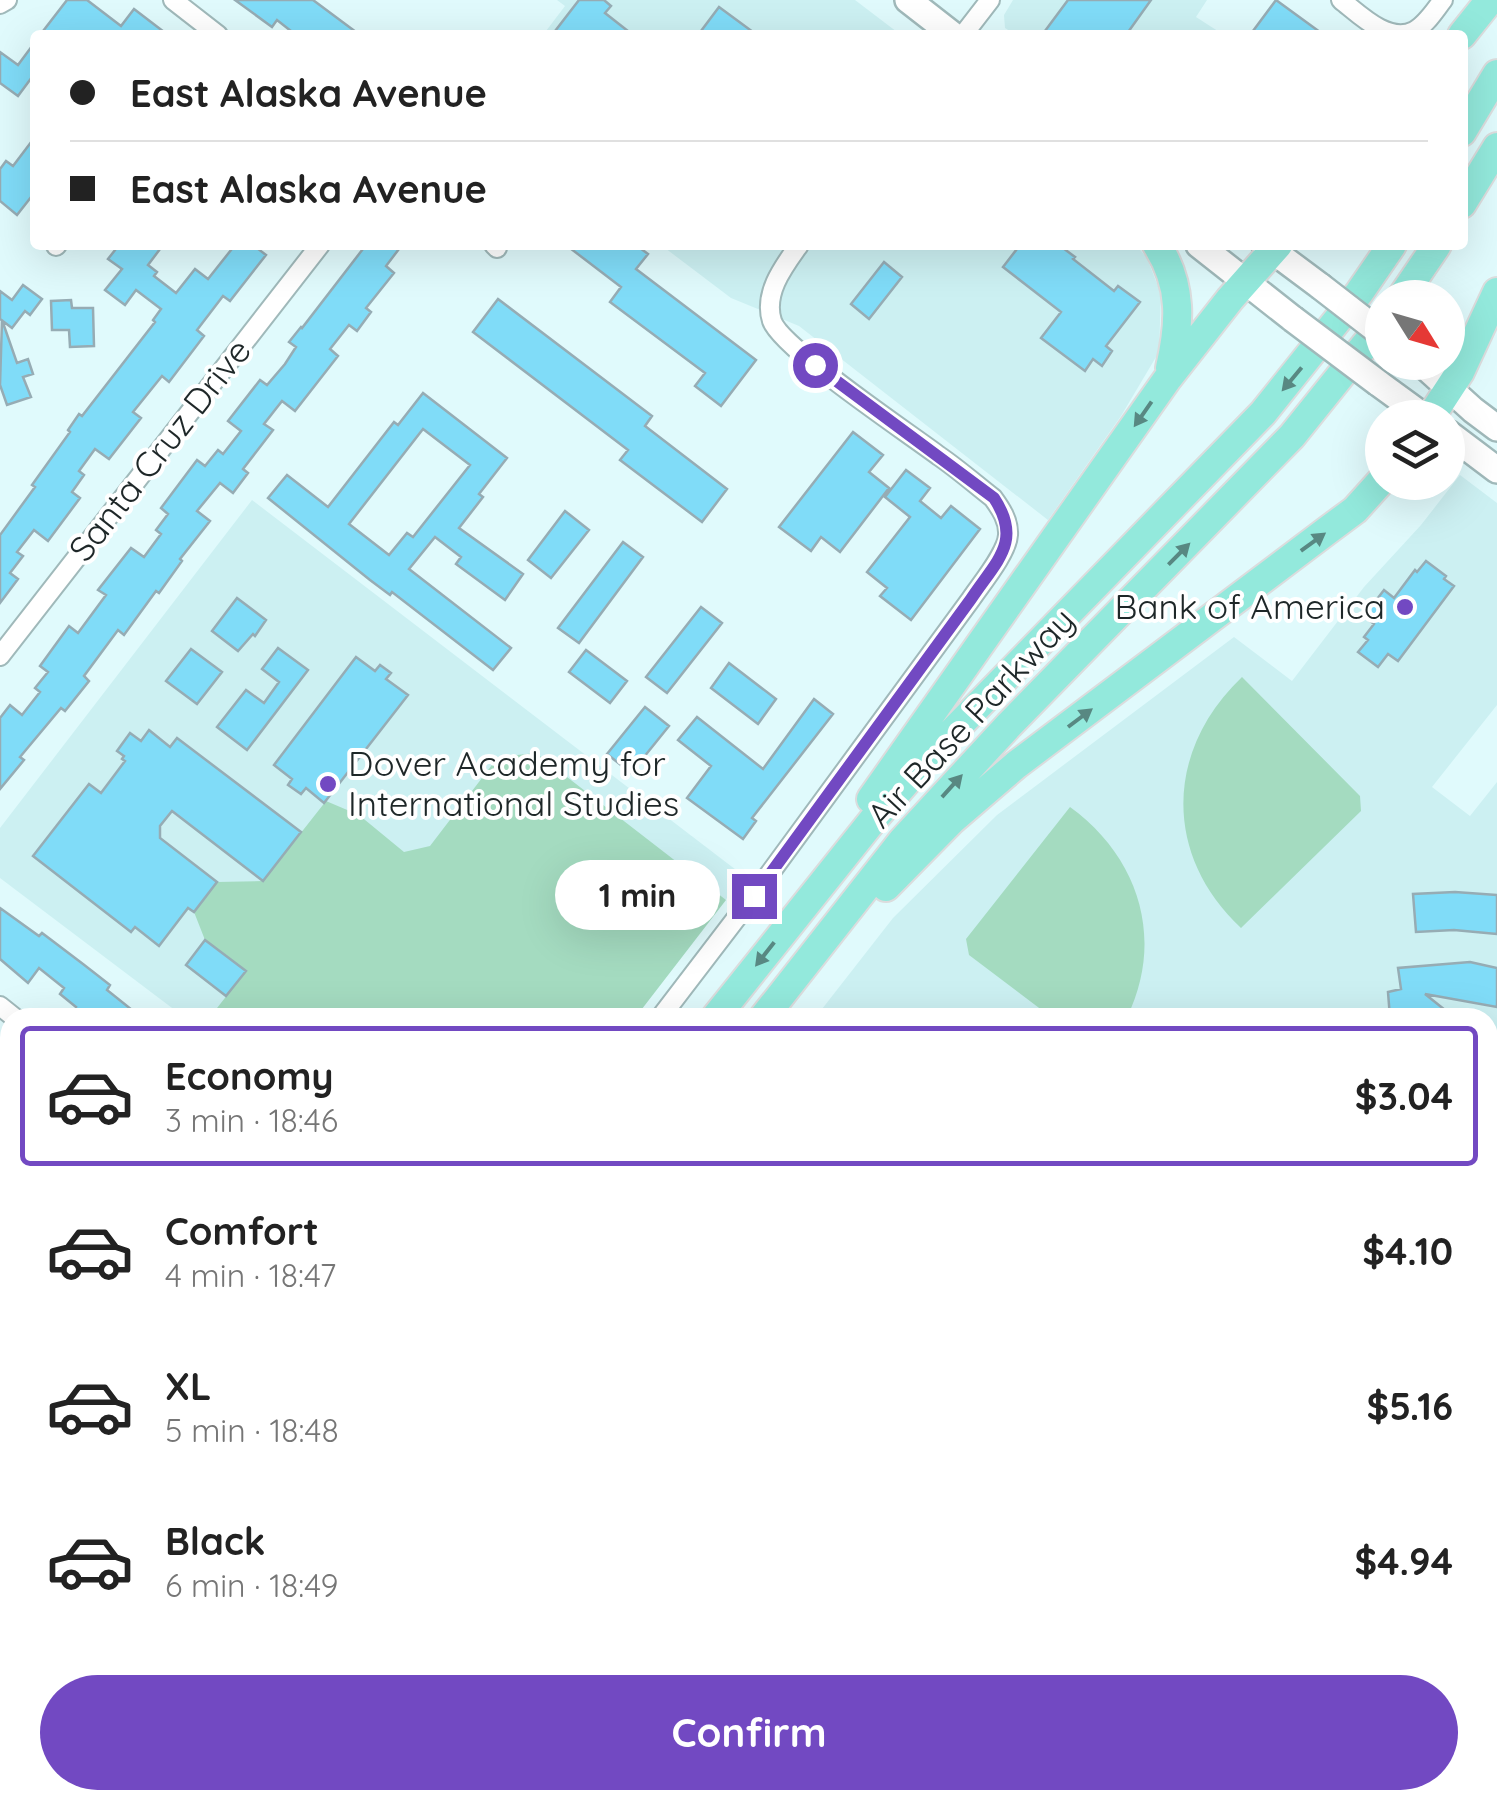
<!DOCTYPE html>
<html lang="en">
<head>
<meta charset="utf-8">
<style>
  :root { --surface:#fff; --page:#f6f6f6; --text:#222; --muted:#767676; --line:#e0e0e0; --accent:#7249c2 }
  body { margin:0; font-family:Quicksand,sans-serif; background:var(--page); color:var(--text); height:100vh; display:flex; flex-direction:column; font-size:38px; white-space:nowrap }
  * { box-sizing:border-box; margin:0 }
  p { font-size:32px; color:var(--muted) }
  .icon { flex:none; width:55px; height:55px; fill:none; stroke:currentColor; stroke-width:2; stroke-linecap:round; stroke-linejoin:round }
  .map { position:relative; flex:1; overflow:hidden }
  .details { position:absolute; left:0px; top:1008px; width:1498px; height:802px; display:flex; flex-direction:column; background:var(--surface); border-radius:30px 30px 0 0; box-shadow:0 10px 40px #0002 }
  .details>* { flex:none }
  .banner { position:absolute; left:30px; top:30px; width:1438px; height:220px; border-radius:10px; box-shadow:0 10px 40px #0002; display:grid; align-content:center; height:220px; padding:0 40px; background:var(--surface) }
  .needle { width:65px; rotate:127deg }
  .buttons { position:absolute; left:1365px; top:280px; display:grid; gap:20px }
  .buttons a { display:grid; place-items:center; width:100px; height:100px; border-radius:50%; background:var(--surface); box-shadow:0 10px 40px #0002; font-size:50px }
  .end { position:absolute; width:45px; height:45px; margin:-22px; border:12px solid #7249c2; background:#fff; box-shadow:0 0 0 5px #fff }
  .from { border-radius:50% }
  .bubble { position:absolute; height:70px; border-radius:35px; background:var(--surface); box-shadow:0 10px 40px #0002; font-size:32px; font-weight:700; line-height:70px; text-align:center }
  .banner b { display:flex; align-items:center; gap:35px; height:95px; font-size:38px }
  .banner b+b { border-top:2px solid var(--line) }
  .banner i { width:25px; height:25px; background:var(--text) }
  ul { padding:18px 0 0; list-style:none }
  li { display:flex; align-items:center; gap:30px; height:140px; margin:0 20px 15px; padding:0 20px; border:5px solid transparent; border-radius:10px }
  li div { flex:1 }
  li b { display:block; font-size:38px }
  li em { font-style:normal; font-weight:700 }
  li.selected { border-color:var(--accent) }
  li>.icon { width:90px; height:90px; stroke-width:1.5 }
  .primary-button { display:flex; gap:20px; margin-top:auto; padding:20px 40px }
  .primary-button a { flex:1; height:115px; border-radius:60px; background:var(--accent); color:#fff; font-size:40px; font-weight:700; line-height:115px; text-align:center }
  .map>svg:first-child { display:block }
  .built { fill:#ccf0f2 }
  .green { fill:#a4dbc0 }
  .building { fill:#80dcf8; stroke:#96acb4; stroke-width:2.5; fill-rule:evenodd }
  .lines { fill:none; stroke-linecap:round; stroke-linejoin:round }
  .minor-casing { stroke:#a0b9ba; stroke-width:22 }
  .secondary-casing { stroke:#a0b9ba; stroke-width:30 }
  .primary-casing { stroke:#dbdcdd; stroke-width:32 }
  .minor { stroke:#fff; stroke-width:18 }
  .secondary { stroke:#fff; stroke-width:25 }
  .primary { stroke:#93e9dc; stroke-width:28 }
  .secondary-bridge-casing { stroke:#a0b9ba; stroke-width:30; stroke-linecap:butt }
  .secondary-bridge { stroke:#fff; stroke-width:25 }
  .oneway { fill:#588882 }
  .route { stroke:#7249c2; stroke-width:12 }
  .poi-dot { fill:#7249c2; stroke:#fff; stroke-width:4 }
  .labels { text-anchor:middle; stroke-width:8; stroke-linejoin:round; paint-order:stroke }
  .street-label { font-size:35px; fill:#1e2728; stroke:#fff }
  .poi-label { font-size:35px; fill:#1e2728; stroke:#fff; text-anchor:end }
</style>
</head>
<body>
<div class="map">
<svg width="1497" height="1808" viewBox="0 0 1497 1808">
  <rect width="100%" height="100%" fill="#e0fafc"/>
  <!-- built -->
  <path class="built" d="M557,0H855L901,35H543L565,6Z
    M1013,0H1207L1196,17L1224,35H1016L1005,28L1004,15Z
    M661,245H1136L1147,258L1161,294L1159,352L1121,416L1048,520L799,326L731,298Z
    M1460,475L1497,503V705L1432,787L1470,816L1497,782V1674L1488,1687V1018H815L893,918L997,815L1234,637L1292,681L1364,587L1421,525Z
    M252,500L744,876L635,1017H184L0,878V828Z
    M287,1800H1387L1392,1804L1389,1808H297Z"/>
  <!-- green -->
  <path class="green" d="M1242,677L1360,796L1361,811L1241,928C1163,855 1165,750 1242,677Z
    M536,753L726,900L635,1018L210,1017L246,971L205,940L194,912L217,882L263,881L326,801L359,815L404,852L430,846L498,757Z
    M1070,807C1139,857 1165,939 1127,1017H1051L969,955L966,939Z
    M366,1800H673L667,1808H369Z"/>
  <!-- building -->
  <path class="building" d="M67,0H87L121,26L134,9L168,35H40Z
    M235,0H313L360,35H296L277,20L272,27Z
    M579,0H604L611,6L605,13L633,35H552Z
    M1068,0H1151L1126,35H1042Z
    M1276,0L1324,35H1250Z
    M719,7L757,35H698Z
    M35,42V73L18,96L0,83V52L18,65Z
    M35,137V192L17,215L0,201V169L6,161L13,166Z
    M119,245H163L148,265L157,272L154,276L176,293L195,269L208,279L235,245H253L266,255L230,301L223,296L197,330L204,336L169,382L162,376L133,412L141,418L109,459L95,449L79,471L84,475L72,492L80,498L48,541L34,530L17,552L23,556L10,573L18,579L0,603V535L35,487L32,485L70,432L68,430L79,414L82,416L155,322L153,320L161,309L136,290L125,305L105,290L122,269L108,259Z
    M366,245H402L386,266L394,273L366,308L371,312L357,331L349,325L330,349L338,356L295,411L282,401L264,424L273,430L243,469L248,473L233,493L220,483L197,511L210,521L180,559L182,561L159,593L156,591L124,635L118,630L84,676L89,681L65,711L61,708L20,757L24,760L0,789V718L10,705L22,715L40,692L35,688L48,672L40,666L69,626L78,633L106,595L98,590L131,548L144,557L161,534L156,530L168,514L161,508L197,460L205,466L218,450L223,454L241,431L228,421L260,380L267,385L285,364L296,347L289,342L301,327L302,328Z
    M566,245H636L648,254L636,269L756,360L721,406L695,386L705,373L610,302L621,287Z
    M1020,245H1059L1075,257L1073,259L1114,291L1118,286L1140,302L1106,346L1112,351L1102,366L1093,359L1085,371L1041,338L1061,312L1003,267Z
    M884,262L902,277L869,319L851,304Z
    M23,285L42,299L30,315L25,311L12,328L0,319V291L12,300Z
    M498,299L652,416L645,426L727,489L702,522L620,460L628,450L473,332Z
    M71,300L72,308H93L94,346L70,347L69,330H52L51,301Z
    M2,320L17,363L28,359L33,374L23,377L31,397L7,405L0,385Z
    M423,393L507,458L479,494L483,497L459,528L523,574L505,600L456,564L461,557L435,537L409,569L511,648L493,670L392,592L390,595L370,580L268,498L287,475L328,507L394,422L398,425ZM423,429L470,465L413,537L407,533L389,555L349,524Z
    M853,432L883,455L869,472L889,488L840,552L821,537L811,551L779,527Z
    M906,470L930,488L920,501L941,518L951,506L980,529L911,620L880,596L887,588L867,572L910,517L885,497Z
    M565,511L589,530L551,578L528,560Z
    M623,542L643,557L579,643L558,628Z
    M1426,561L1446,576L1444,579L1454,586L1398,661L1388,654L1378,667L1358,652L1368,640L1364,637L1374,624L1364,616L1384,590L1394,598L1415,570L1417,572Z
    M237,598L266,620L255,636L253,634L238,651L212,631Z
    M701,607L722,623L667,693L646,677Z
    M278,648L308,670L247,750L217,727L246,690L264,703L279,682L262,669Z
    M191,649L222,672L197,704L166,681Z
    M586,650L627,681L610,703L569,672Z
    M356,657L375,671L380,665L391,673L386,679L408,695L324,803L306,788L301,794L288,785L292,779L274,765Z
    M729,663L776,699L758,724L711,688Z
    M814,699L833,714L752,818L756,821L743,839L687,798L711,766L678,740L697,717L763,769Z
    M645,707L669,726L631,773L607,754Z
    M149,730L170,747L177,738L301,832L263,881L172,811L160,826V838L217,882L194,912L188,908L159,946L135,927L131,932L33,856L89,784L101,793L125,761L122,759L124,756L117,751L130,733L141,741Z
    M1455,892L1497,895V934L1454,930L1416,932L1413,894Z
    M0,908L39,936L42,933L83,964L110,985L107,990L142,1018H68L76,1007L60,994L64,988L39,968L28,983L0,959Z
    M205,940L246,971L226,996L186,965Z
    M1470,962L1497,968V1007L1425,994L1455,1018H1390L1388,992L1401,989L1398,968Z"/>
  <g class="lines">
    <defs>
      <path id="minor" d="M173,0L218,35
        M1341,0C1359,14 1388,44 1414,31C1426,25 1435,10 1443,0
        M0,4L7,0
        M963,35L990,0
        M494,245L497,248
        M56,246L57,245
        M0,656L320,245
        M0,1006L15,1018
        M660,1018L754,895L971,599C981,584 1007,553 1008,535C1009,521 1001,509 993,498C975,484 958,469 939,456C910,434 781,348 772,321C763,293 784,266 799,245
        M0,1359L10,1346
        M0,1696L10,1683
        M1488,1719L1497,1706
        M1419,1808L1425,1800"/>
      <path id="secondary" d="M908,0L953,35
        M1199,245L1293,319
        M1265,245L1320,286
        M1420,362L1473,410L1497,428
        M1378,383L1426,418
        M1448,433L1497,470"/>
      <path id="primary" d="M1462,35L1490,0
        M1462,132L1497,74
        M1462,204L1497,147
        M1157,245C1183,286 1180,324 1170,368
        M1401,298L1437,245
        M1430,418L1460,372L1497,292
        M871,799L1168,378L1230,299L1278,245
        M886,887L952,820L1016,765L1328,530L1355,510L1382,480
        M715,1018L873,820L927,758L1263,413L1359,293L1392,245
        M763,1018L903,840L1009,725L1292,436L1382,324
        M71,1808L78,1800
        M155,1808L161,1800
        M186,1808L191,1800"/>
    </defs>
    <!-- minor casing -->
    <use href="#minor" class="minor-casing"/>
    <!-- secondary casing -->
    <use href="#secondary" class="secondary-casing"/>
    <!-- primary casing -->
    <use href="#primary" class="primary-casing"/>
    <!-- minor -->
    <use href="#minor" class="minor"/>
    <!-- secondary -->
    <use href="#secondary" class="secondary"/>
    <!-- primary -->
    <use href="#primary" class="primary"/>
    <defs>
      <path id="secondary-bridge" d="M1320,286L1382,334
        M1293,319L1378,383"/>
    </defs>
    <!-- secondary-bridge casing -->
    <use href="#secondary-bridge" class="secondary-bridge-casing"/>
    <!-- secondary-bridge -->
    <use href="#secondary-bridge" class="secondary-bridge"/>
  </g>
  <!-- one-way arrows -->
  <defs><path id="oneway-solid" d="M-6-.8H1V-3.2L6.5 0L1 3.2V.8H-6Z" transform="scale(2.5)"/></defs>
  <g class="oneway">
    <use href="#oneway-solid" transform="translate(1292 379) rotate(130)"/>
    <use href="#oneway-solid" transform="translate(1143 414) rotate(125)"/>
    <use href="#oneway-solid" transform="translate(1313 542) rotate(-36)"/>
    <use href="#oneway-solid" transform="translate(1179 554) rotate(-45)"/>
    <use href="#oneway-solid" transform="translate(1080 718) rotate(-37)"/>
    <use href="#oneway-solid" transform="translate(952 786) rotate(-48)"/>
    <use href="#oneway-solid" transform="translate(765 954) rotate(128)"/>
  </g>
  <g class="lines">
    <!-- route -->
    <path class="route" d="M754,896L971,599C996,561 1023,542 994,498L815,365"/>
  </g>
  <!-- markers -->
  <g class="poi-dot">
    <circle cx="1405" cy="607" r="10"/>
    <circle cx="328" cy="784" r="10"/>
  </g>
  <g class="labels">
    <!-- street labels -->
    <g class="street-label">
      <text transform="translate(160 450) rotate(-52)" y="12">Santa Cruz Drive</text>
      <text transform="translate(971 718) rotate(-47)" y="12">Air Base Parkway</text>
    </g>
    <!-- poi labels -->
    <g class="poi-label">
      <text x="1385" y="619">Bank of America</text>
      <text x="348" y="776" text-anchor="start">Dover Academy for<tspan x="348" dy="40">International Studies</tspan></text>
    </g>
  </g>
</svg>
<div class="buttons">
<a><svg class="needle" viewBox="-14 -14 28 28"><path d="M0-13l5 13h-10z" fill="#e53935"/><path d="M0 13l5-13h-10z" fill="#767676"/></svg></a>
<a><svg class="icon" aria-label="layers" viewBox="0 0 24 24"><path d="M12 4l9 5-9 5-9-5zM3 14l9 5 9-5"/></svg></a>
</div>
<i class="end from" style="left:815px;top:365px"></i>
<i class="end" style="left:754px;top:896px"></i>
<div class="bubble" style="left:555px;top:860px;width:165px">1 min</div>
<div class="banner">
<b><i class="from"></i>East Alaska Avenue</b>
<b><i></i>East Alaska Avenue</b>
</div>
<section class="details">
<ul>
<li class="selected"><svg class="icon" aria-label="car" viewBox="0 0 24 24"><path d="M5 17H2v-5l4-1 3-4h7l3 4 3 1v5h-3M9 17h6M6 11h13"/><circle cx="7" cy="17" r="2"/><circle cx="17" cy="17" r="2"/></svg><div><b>Economy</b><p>3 min · 18:46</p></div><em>$3.04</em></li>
<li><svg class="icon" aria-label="car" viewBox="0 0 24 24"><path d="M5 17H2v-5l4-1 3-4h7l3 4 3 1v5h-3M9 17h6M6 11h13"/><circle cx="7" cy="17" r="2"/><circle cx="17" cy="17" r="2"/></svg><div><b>Comfort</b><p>4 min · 18:47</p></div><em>$4.10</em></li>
<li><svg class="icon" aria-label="car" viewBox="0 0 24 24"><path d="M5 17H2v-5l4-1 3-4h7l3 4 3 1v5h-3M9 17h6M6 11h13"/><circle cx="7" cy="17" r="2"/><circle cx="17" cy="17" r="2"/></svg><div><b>XL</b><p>5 min · 18:48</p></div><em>$5.16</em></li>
<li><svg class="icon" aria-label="car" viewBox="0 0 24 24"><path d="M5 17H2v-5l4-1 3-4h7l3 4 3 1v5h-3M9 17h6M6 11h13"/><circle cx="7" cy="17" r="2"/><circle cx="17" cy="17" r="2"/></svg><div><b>Black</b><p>6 min · 18:49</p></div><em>$4.94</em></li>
</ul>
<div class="primary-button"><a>Confirm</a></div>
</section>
</div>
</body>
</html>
